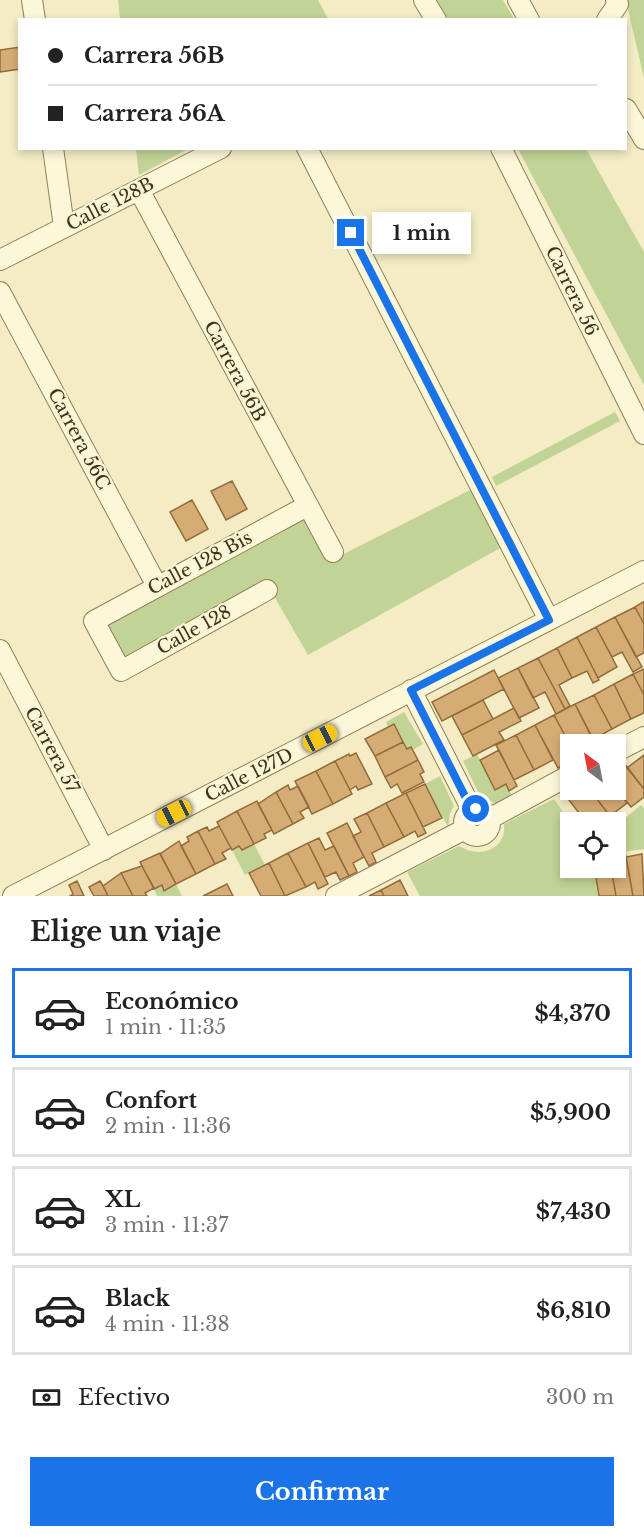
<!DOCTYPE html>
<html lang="es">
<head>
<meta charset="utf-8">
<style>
  :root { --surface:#fff; --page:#f6f6f6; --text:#222; --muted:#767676; --line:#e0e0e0; --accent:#1a73e8 }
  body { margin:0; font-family:"Libre Baskerville",serif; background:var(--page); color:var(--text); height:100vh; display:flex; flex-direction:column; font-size:22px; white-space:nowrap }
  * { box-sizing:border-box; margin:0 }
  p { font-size:20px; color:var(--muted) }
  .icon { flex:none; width:33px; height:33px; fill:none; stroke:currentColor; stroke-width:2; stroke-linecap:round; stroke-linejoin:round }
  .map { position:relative; height:896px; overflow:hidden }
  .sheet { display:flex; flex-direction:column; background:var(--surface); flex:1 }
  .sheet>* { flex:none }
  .top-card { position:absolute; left:18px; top:18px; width:609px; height:132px; border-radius:0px; box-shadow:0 3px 9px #0003; display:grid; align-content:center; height:132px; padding:0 30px; background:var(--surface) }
  .needle { width:39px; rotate:328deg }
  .buttons { position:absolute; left:560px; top:734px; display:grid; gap:12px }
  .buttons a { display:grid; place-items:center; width:66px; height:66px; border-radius:0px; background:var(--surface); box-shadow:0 3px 9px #0003; font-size:30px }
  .end { position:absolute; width:27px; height:27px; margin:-14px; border:8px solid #1a73e8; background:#fff; box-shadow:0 0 0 3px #fff }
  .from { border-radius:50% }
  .bubble { position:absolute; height:42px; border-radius:0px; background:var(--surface); box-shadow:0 3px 9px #0003; font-size:20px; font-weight:700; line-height:42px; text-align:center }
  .car { position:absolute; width:18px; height:36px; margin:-18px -9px; border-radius:8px; box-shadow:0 0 4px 2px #0007; background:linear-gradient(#f5c518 24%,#345 0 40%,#f5c518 0 76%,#345 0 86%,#f5c518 0) }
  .top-card b { display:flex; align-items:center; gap:21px; height:57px; font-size:22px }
  .top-card b+b { border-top:2px solid var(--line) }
  .top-card i { width:15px; height:15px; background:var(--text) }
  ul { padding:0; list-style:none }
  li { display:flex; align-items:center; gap:18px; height:90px; margin:0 12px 9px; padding:0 18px; border:3px solid var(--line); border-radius:0px }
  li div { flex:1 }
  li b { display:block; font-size:22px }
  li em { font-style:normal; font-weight:700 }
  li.selected { border-color:var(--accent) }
  li>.icon { width:54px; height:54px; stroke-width:1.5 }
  h2 { padding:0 30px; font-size:27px; line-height:72px }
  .pay { display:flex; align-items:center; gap:15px; height:66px; padding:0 30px; font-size:22px }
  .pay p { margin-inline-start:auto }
  .action { display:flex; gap:12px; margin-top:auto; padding:12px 30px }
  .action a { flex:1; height:69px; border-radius:0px; background:var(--accent); color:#fff; font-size:24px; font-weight:700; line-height:69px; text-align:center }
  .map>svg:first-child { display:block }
  .green { fill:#c2d396 }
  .building { fill:#d6ac75; stroke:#936b3a; stroke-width:1.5 }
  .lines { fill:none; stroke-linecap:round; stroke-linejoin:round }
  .minor-casing { stroke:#907f57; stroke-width:22 }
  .minor { stroke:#fcf7d8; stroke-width:20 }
  .route { stroke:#1a73e8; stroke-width:8 }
  .labels { text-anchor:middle; stroke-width:4.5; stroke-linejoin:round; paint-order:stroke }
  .street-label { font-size:18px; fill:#3f331d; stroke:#f9f5d4 }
</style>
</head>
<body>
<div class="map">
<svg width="644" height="896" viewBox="0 0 644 896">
  <rect width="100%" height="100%" fill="#f3ecc4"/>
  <!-- green -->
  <path class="green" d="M118,0H318L328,19H120Z
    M436,0H503L514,19H448Z
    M626,0H644V78L626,1Z
    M136,149V148L188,149L139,175Z
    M518,149H586L644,252V385Z
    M615,412L620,421L496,486L492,477Z
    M472,489L502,547L308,655L267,584L125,661L104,622L303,517L328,562Z
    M404,712L423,744L413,750L411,747L407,749L394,724L388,727L386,722Z
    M477,754L495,790L506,784L513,797L498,805L480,796L463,761Z
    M440,776L454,806L450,813L448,827L425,784Z
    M554,799L570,822V867H593L598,896H420L407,872L459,846C479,859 507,850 504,824Z
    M641,805L644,808V849L615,853V822H611L624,819Z
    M254,844L265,865L245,875L232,850L239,846L242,850Z
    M176,884L182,896H157L154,889L162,885L164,890Z"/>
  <!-- building -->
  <path class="building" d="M20,47V69L0,72V50Z
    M232,481L247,509L226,520L211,491Z
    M192,500L208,529L186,541L170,512Z
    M643,602H644V624L635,607Z
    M635,607L644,624V653L636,657L615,617Z
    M615,617L642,667L633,672L622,652L612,657L596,627Z
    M596,627L617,667L598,678L577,637Z
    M577,637L599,680L593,683L587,671L572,678L557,648Z
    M557,648L572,678L559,685L570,706L565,709L538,658Z
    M538,658L565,709L556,714L545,692L533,698L518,668Z
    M518,668L539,708L519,718L498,678Z
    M644,669V695L633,674Z
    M494,670L504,689L442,721L432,702Z
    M633,674L644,695V713L631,719L614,684Z
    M614,684L631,719L612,729L594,695Z
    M594,695L612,729L601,735L605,744H595L575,704Z
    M483,700L493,719L462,735L452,716Z
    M575,704L593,739L584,744L570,745L554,715Z
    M514,708L521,721L499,732L504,740L473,756L462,735Z
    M554,715L570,745V751L564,754L568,763L558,768L535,725Z
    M394,724L403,742L375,756L365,739Z
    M535,725L553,760L534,770L516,735Z
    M516,735L534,770L514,780L496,745Z
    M403,742L407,749L411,747L418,760L385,777L375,756Z
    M499,750L517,786L509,791L506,784L495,790L480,760Z
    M356,753L372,784L358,790L356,786L350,790L335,761L349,754L350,756Z
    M644,755V789L627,768Z
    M418,760L424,772L420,774L424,782L402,793L397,784L391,788L385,777Z
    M335,761L352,794L333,804L316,771Z
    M624,763L644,789V797L631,807L615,787V771Z
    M316,771L333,804L312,814L295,781Z
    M425,784L442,818L423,827L406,793Z
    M288,785L290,790L298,786L309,807L300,812L304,818L293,824L276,792Z
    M615,787L627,803L610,816L589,789H615Z
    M573,789H589L607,812L594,822H586L565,795Z
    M276,792L293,824L274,834L258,804Z
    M406,793L426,833L418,837L415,831L404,837L386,803Z
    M257,801L272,830L264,834L266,838L254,844L237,811Z
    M386,803L404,837L384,847L367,813Z
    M237,811L254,844L242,850L239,846L232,850L217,822Z
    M367,813L384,847L372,853L376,862L369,866L353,836L361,832L354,819Z
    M347,823L364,857L353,863L357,872L349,876L327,833Z
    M219,826L231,848L222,853L226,859L215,864L198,831L207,827L209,831Z
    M198,831L215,864L196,874L181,846L189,841L187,837Z
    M319,838L325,850L334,846L349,876L340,880L336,872L325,877L308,843Z
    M179,841L196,874L176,884L160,854Z
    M308,843L328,884L318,889L315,882L306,887L288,853Z
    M625,852L633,896H616L611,867H615V854Z
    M160,853L176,884L164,891L162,885L154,889L140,862Z
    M288,853L306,887L285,896L269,863Z
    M642,854L644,896H633L626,857Z
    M269,863L285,896H261L249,873Z
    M142,866L154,888L145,893L147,896H133L121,873Z
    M594,867H611L616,896H599Z
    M121,873L133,896H108L103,886Z
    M400,880L408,896H384L381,890Z
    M77,881L84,896H70L73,894L69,885Z
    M100,881L102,884L108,896H94L89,887Z
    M227,884L233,896H203Z
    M381,890L384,896H369Z"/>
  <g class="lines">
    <defs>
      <path id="minor" d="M32,0L35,20
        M424,0L436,20
        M518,0L529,20
        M607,20L618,4L616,0
        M626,109L644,139
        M53,148L64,227
        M307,148L549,620
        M501,148L644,434
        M139,190L333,552
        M0,260L221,148
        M0,292L157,586
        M267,590L121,671L94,621L307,506
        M0,650L104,850
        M411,690L472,810
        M615,752L644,737
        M464 823a13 13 0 1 1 26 0a13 13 0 1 1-26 0Z
        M489,819L570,775
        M13,896L644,571
        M336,896L465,829"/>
    </defs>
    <!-- minor casing -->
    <use href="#minor" class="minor-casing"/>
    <!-- minor -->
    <use href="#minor" class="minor"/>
  </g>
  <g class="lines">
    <!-- route -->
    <path class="route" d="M351,233L549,620L411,690L472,810L476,809"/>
  </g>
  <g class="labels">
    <!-- street labels -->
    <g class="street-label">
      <text transform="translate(110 204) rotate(-27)" y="6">Calle 128B</text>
      <text transform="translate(572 291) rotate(64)" y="6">Carrera 56</text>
      <text transform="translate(235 371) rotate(62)" y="6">Carrera 56B</text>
      <text transform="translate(79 439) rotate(62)" y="6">Carrera 56C</text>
      <text transform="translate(200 563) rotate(-28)" y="6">Calle 128 Bis</text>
      <text transform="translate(194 630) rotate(-29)" y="6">Calle 128</text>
      <text transform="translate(52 750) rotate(62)" y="6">Carrera 57</text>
      <text transform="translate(249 775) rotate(-27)" y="6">Calle 127D</text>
    </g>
  </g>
</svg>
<div class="buttons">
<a><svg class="needle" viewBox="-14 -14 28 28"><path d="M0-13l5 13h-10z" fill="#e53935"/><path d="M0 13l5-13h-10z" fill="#767676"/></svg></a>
<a><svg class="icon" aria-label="locate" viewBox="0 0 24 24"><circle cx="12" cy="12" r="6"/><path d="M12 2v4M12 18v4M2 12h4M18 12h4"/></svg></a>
</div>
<i class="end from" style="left:476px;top:809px"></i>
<i class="end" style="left:351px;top:233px"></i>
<div class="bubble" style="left:372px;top:212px;width:99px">1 min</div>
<i class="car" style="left:320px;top:738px;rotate:63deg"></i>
<i class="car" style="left:174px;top:813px;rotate:243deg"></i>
<div class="top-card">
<b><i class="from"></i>Carrera 56B</b>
<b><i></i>Carrera 56A</b>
</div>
</div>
<section class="sheet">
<h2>Elige un viaje</h2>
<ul>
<li class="selected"><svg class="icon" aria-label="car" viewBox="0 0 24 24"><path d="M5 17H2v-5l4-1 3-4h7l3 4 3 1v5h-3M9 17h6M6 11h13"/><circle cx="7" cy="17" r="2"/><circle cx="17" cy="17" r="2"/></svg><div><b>Económico</b><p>1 min · 11:35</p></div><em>$4,370</em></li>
<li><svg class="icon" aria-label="car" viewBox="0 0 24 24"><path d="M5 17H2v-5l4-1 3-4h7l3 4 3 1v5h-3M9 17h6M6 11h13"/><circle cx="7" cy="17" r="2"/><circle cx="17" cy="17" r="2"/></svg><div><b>Confort</b><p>2 min · 11:36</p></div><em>$5,900</em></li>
<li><svg class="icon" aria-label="car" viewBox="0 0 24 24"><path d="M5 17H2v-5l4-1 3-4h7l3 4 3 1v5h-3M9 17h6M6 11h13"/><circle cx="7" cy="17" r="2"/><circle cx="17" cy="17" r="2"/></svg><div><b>XL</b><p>3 min · 11:37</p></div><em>$7,430</em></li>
<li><svg class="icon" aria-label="car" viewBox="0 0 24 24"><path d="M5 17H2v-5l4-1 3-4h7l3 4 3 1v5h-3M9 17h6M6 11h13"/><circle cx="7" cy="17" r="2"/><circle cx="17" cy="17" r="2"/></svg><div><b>Black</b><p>4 min · 11:38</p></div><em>$6,810</em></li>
</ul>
<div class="pay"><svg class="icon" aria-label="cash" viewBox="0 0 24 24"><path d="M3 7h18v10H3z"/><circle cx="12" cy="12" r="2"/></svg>Efectivo<p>300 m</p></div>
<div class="action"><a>Confirmar</a></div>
</section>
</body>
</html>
